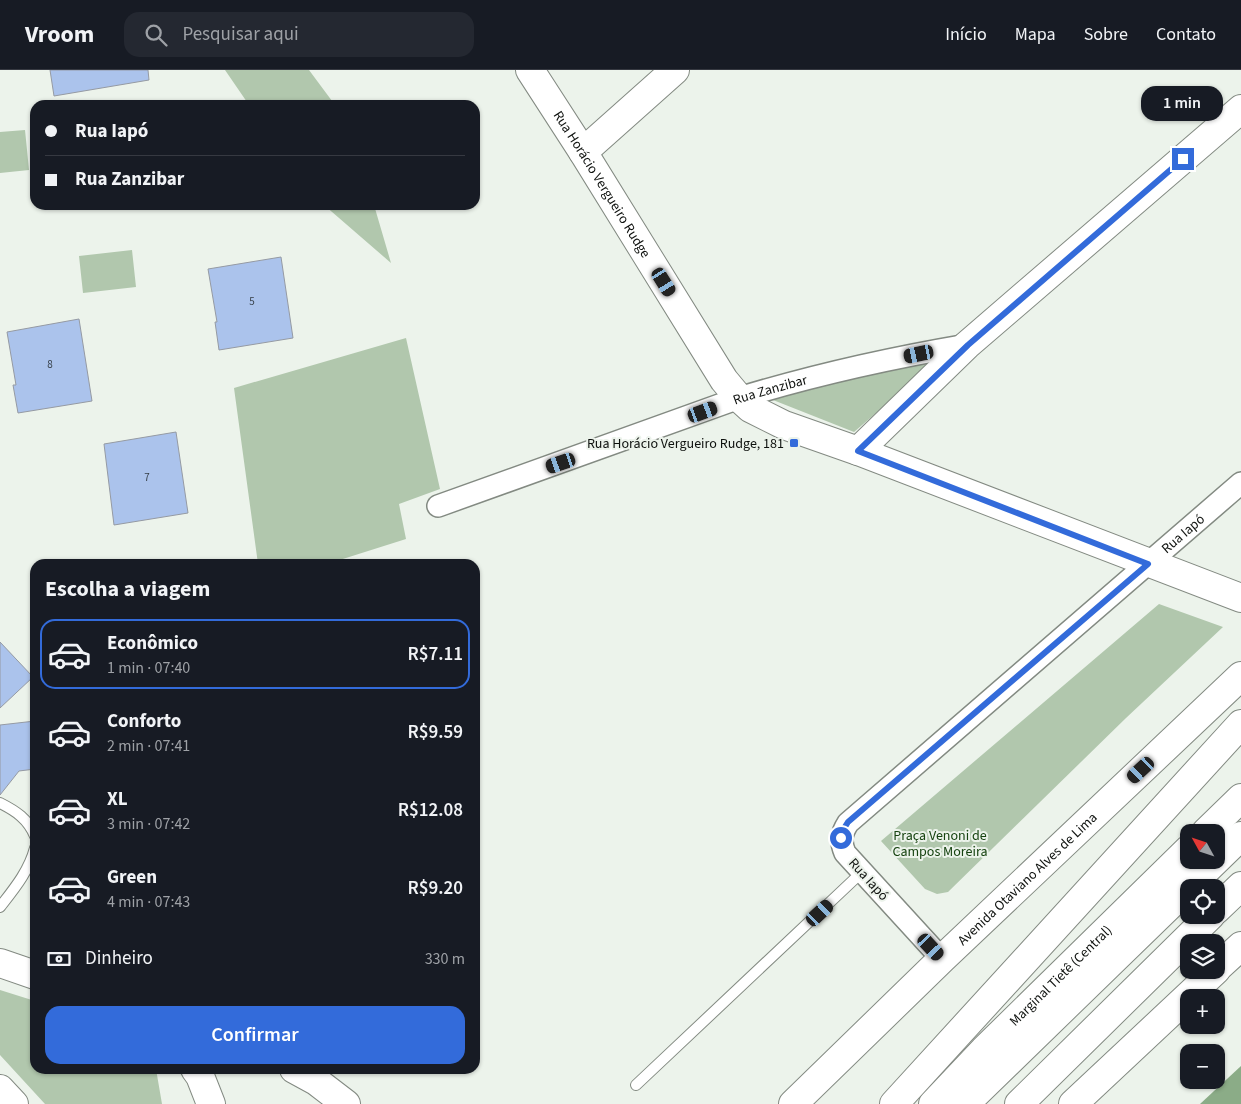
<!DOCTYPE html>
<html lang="pt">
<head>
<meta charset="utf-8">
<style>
  :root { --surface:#171b24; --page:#242831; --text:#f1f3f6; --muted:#9ea1a6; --line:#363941; --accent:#336bda }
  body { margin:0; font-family:"Source Sans 3",sans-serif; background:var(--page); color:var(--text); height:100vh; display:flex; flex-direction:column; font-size:19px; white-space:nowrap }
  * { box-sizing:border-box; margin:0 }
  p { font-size:16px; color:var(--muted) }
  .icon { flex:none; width:28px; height:28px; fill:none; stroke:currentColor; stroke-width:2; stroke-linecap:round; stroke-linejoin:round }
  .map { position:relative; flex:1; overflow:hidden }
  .details { position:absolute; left:30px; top:489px; width:450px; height:515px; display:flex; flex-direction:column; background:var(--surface); border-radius:15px; box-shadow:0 1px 4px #0004 }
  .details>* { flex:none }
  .hud { position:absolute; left:30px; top:30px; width:450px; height:110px; border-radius:15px; box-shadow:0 1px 4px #0004; display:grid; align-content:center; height:110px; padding:0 15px; background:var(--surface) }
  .needle { width:32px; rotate:310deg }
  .fabs { position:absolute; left:1180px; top:754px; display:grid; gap:10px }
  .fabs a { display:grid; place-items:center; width:45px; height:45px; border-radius:10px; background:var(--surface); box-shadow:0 1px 4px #0004; font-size:25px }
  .end { position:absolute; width:22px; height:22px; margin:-11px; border:6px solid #336bda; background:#fff; box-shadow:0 0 0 2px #fff }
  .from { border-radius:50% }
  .bubble { position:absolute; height:35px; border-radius:15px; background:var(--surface); box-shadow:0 1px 4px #0004; font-size:16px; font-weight:600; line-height:35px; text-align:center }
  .car { position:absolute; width:15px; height:30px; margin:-15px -8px; border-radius:6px; box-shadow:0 0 4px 1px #0007; background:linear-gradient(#222 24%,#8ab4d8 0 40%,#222 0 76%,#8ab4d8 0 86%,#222 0) }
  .hud b { display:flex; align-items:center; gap:18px; height:48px; font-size:19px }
  .hud b+b { border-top:1px solid var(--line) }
  .hud i { width:12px; height:12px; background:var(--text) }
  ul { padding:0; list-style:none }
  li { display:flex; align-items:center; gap:15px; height:70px; margin:0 10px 8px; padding:0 5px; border:2px solid transparent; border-radius:15px }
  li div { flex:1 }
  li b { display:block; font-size:19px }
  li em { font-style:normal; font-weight:600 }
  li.current { border-color:var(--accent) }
  li>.icon { width:45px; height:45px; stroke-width:1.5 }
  h2 { padding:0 15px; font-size:22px; line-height:60px }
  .pay { display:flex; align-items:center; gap:12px; height:55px; padding:0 15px; font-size:19px }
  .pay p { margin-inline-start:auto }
  .button { display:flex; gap:10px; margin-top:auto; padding:10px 15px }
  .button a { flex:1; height:58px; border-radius:15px; background:var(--accent); color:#fff; font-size:20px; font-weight:600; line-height:58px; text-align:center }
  header { display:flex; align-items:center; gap:30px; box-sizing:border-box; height:70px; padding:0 25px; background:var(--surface); border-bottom:1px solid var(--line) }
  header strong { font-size:24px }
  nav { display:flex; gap:28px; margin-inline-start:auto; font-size:18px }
  .search { width:350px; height:45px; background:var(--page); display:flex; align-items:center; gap:12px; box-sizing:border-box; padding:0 18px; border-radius:15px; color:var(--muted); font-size:19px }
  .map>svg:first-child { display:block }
  .green { fill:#b1c7ad }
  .water { fill:#8bac87 }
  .building { fill:#abc3ec; stroke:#959aa3 }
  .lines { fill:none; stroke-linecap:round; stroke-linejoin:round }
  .lane-casing { stroke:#838a82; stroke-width:12 }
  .street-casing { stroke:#838a82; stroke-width:24 }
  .secondary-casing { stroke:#838a82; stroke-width:30 }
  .highway-casing { stroke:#838a82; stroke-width:30 }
  .lane { stroke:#fff; stroke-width:10 }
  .street { stroke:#fff; stroke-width:21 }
  .secondary { stroke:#fff; stroke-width:28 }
  .highway { stroke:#fff; stroke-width:28 }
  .route { stroke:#336bda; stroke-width:6 }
  .poi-dot { fill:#336bda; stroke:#ecf3eb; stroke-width:2 }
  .labels { text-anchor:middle; stroke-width:4; stroke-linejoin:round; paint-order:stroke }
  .number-label { font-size:11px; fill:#353e46 }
  .street-label { font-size:14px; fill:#0e110e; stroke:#ecf3eb }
  .poi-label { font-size:14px; fill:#0e110e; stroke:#ecf3eb; text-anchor:end }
  .park-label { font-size:14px; fill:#15420f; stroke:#ecf3eb }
</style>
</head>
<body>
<header>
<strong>Vroom</strong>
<div class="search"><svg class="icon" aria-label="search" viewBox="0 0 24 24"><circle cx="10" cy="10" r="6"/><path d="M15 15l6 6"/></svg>Pesquisar aqui</div>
<nav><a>Início</a><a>Mapa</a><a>Sobre</a><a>Contato</a></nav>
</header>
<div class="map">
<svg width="1241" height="1034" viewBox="0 0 1241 1034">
  <rect width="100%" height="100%" fill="#ecf3eb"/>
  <!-- green -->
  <path class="green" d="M225,0H309L335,35H249Z
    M25,60L29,100L0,103V62Z
    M324,135H374L391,193Z
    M132,180L136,217L83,223L79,186Z
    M406,268L440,419L399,434L406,469L327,494H258L234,318Z
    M930,292L913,311L854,362L773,330L857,302Z
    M1159,534L1223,557L1126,648L948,822L937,824L925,819L881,771Z
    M0,920L35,931V999H156L162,1034H45L0,985Z"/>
  <!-- water -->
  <path class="water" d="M1241,996V1034H1200Z"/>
  <!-- building -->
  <path class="building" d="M50,0H148L149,10L54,26Z
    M281,187L293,268L219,280L215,252H217L208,199Z
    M79,249L92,331L18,343L13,315H16L7,262Z
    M176,362L188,443L114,455L104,374Z
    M0,572L33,607L0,638Z
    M35,651V699L19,701L0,725V655Z"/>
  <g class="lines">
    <defs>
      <path id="lane" d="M0,733C16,741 28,749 35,766
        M0,837C14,819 29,801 35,778
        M636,1015L862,802"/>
      <g id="street">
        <path id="s1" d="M438,436L739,328C814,305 891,288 967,275"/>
        <path id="s2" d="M942,889L845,783C840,771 841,764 848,753L1241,413"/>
      </g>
      <g id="secondary">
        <path id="s3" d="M530,0L583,82L724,310L739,328L750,338L784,355L858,381L1241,528"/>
        <path d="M583,82L675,0"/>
        <path d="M858,381L967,275L1241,39"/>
        <path d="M0,1019L14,1034"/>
      </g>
      <g id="highway">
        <path d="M1206,762L1241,728"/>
        <path d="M1216,840L1241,816"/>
        <path d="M0,893L35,905"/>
        <path d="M1216,899L1241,876"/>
        <path d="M195,999L200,1006L211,1034"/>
        <path d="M294,999L316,1011L346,1034"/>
        <path id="s4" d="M793,1034L942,889L1241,606"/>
        <path d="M894,1034L1241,654"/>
        <path id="s5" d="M933,1034L984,980L1189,779"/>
        <path d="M965,1034L1241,766"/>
        <path d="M1019,1034L1211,845"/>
        <path d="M1073,1034L1216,900"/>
      </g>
    </defs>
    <!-- lane casing -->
    <use href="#lane" class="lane-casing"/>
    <!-- street casing -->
    <use href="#street" class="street-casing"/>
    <!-- secondary casing -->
    <use href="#secondary" class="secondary-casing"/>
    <!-- highway casing -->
    <use href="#highway" class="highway-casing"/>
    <!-- lane -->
    <use href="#lane" class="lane"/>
    <!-- street -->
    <use href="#street" class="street"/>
    <!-- secondary -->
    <use href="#secondary" class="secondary"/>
    <!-- highway -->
    <use href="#highway" class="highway"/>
  </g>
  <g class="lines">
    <!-- route -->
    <path class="route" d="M841,768L843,760L848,752L1148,494L858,381L968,275L1183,89"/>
  </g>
  <!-- markers -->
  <rect class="poi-dot" x="789" y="368" width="10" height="10" rx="2.5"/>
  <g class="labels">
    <!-- number labels -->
    <g class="number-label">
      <text x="252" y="235">5</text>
      <text x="50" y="298">8</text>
      <text x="147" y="411">7</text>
    </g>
    <!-- street labels -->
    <g class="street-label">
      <text dy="5" stroke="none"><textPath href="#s3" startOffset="135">Rua Horácio Vergueiro Rudge</textPath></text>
      <text dy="5" stroke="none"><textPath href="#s1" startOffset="352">Rua Zanzibar</textPath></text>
      <text dy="5" stroke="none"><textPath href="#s2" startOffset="618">Rua Iapó</textPath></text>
      <text transform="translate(869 809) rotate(48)" y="5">Rua Iapó</text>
      <text dy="5" stroke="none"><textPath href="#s4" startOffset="325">Avenida Otaviano Alves de Lima</textPath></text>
      <text dy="5" stroke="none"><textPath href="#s5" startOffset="181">Marginal Tietê (Central)</textPath></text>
    </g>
    <!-- poi labels -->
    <g class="poi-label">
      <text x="784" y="378">Rua Horácio Vergueiro Rudge, 181</text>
    </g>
    <!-- park labels -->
    <g class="park-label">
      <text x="940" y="770">Praça Venoni de<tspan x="940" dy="16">Campos Moreira</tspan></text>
    </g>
  </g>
</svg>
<div class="fabs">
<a><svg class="needle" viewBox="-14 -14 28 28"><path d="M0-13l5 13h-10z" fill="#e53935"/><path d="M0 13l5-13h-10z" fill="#9ea1a6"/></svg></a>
<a><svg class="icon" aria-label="locate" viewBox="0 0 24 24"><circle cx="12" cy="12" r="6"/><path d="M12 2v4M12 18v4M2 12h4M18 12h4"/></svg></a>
<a><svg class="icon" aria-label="layers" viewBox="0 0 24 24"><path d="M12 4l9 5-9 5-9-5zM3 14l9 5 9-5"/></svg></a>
<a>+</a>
<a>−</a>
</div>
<i class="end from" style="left:841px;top:768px"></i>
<i class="end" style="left:1183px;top:89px"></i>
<div class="bubble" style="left:1141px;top:16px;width:82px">1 min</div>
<i class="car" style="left:664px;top:212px;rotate:148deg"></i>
<i class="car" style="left:919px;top:284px;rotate:258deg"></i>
<i class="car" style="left:703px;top:342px;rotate:70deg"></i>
<i class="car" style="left:561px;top:393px;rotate:251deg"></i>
<i class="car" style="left:1141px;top:700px;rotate:227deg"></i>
<i class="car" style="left:820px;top:843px;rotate:47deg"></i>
<i class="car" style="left:931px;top:877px;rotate:137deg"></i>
<div class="hud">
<b><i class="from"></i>Rua Iapó</b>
<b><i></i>Rua Zanzibar</b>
</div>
<section class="details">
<h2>Escolha a viagem</h2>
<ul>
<li class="current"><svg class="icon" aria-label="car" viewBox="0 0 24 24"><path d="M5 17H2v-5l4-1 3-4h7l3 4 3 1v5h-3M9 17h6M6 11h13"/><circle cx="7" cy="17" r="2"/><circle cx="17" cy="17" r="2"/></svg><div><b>Econômico</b><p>1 min · 07:40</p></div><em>R$7.11</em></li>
<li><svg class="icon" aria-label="car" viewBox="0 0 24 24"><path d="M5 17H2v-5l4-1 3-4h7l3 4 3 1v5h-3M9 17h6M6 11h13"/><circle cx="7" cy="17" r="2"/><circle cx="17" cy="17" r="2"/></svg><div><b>Conforto</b><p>2 min · 07:41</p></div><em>R$9.59</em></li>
<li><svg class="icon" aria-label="car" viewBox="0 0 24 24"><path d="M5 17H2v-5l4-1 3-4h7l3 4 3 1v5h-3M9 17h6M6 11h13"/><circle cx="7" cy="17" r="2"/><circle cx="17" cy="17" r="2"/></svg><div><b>XL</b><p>3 min · 07:42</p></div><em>R$12.08</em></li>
<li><svg class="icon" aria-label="car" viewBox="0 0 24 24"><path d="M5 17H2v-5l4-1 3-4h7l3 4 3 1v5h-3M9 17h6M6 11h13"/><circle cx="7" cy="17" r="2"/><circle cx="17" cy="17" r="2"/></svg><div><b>Green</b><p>4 min · 07:43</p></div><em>R$9.20</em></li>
</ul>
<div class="pay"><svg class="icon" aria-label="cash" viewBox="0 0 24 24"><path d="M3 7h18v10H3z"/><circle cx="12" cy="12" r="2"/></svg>Dinheiro<p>330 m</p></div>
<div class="button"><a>Confirmar</a></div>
</section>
</div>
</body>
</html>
